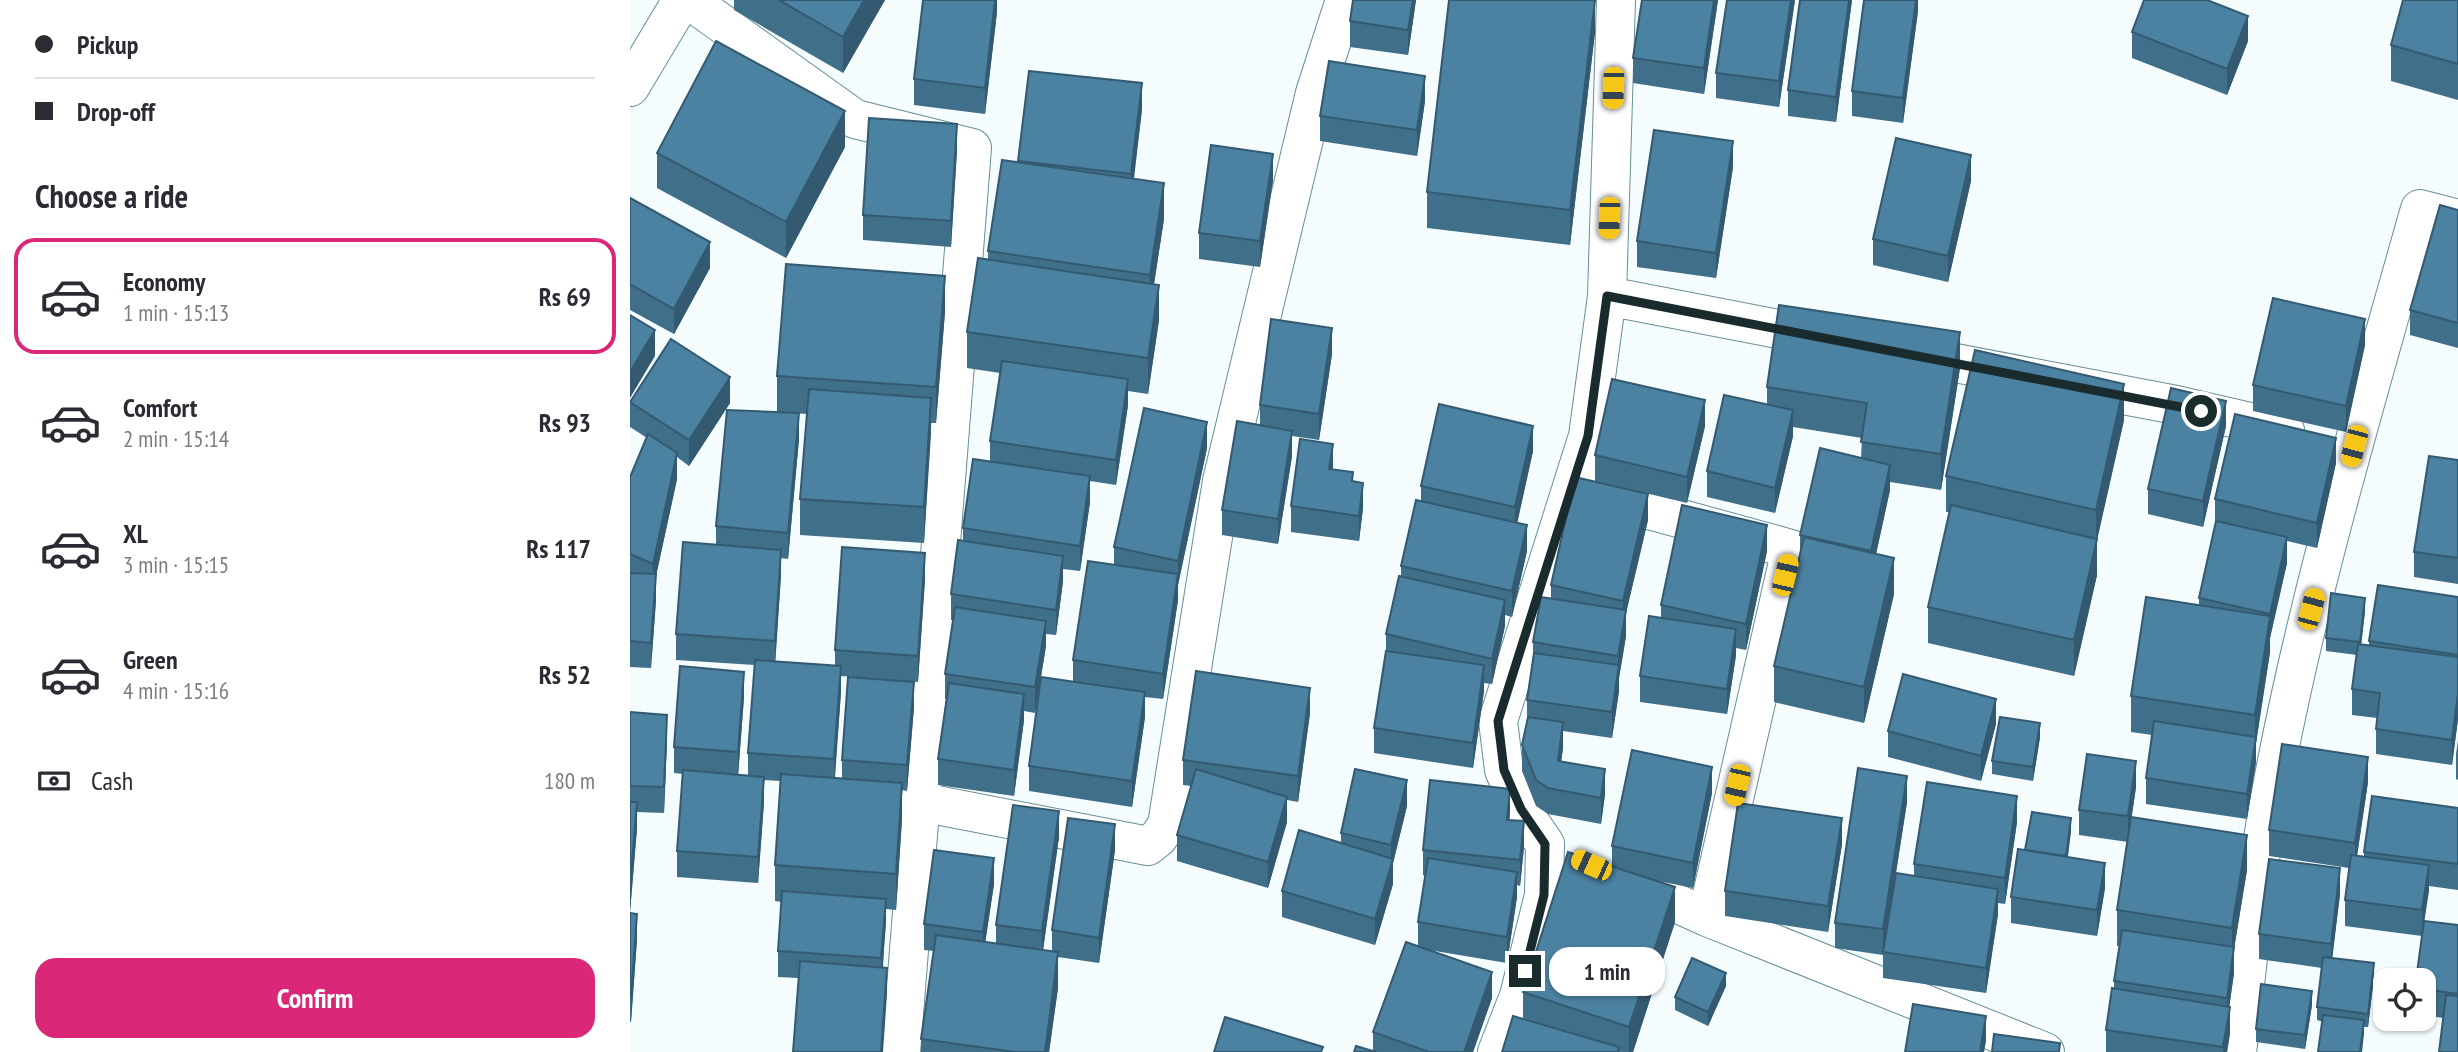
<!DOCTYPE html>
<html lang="en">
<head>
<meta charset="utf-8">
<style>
  :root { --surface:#fff; --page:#f2f2f3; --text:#2b2b33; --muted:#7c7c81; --line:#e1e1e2; --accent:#db2777 }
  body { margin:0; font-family:"PT Sans Narrow",sans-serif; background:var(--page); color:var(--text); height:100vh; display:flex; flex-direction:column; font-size:26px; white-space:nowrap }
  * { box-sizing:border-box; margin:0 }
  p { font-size:23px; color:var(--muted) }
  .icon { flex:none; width:38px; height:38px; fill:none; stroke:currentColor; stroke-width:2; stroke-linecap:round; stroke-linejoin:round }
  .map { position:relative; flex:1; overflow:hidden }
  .details { display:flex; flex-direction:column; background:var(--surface); width:630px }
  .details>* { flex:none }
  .hud { display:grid; align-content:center; height:154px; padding:0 35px; background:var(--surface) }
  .buttons { position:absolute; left:1743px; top:968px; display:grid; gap:14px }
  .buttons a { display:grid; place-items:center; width:63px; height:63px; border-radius:14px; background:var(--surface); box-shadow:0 2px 5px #0004; font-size:35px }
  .end { position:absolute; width:32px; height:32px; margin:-16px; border:9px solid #1a2b2e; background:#fff; box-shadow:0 0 0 4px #fff }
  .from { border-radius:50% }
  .bubble { position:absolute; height:49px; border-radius:21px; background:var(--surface); box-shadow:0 2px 5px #0004; font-size:23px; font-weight:700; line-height:49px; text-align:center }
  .car { position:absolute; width:21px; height:42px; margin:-21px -10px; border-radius:9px; box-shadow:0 0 5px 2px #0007; background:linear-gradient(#f5c518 24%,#345 0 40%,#f5c518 0 76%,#345 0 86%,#f5c518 0) }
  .hud b { display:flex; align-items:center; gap:24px; height:66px; font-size:26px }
  .hud b+b { border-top:2px solid var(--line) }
  .hud i { width:18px; height:18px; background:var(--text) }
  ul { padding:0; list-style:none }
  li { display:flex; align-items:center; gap:21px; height:116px; margin:0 14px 10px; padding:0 21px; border:4px solid transparent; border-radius:21px }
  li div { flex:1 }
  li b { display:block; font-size:26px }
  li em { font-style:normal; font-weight:700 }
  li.active { border-color:var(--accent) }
  li>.icon { width:63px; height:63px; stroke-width:1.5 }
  h2 { padding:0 35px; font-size:32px; line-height:84px }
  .pay { display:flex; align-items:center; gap:18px; height:77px; padding:0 35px; font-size:26px }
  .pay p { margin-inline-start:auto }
  .primary-button { display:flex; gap:14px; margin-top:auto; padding:14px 35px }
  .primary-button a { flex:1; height:80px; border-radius:21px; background:var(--accent); color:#fff; font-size:28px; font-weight:700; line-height:80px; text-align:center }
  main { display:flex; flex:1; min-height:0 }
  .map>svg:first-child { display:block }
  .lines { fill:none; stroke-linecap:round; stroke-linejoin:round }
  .minor-casing { stroke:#678f97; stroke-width:40 }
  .minor { stroke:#fff; stroke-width:38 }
  .wall { fill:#406f8a }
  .shaded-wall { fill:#345a71 }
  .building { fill:#4b81a1; stroke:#345a71; stroke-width:2 }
  .route { stroke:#1a2b2e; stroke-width:9 }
</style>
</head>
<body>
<main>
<section class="details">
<div class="hud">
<b><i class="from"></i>Pickup</b>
<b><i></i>Drop-off</b>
</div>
<h2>Choose a ride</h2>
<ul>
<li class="active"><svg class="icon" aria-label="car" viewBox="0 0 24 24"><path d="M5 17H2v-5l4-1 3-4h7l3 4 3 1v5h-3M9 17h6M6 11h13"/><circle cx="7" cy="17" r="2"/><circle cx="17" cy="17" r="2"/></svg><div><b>Economy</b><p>1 min · 15:13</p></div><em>Rs 69</em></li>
<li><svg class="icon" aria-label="car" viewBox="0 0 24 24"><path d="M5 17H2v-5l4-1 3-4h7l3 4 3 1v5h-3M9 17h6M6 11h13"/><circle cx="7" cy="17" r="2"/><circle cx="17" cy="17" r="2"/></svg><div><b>Comfort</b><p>2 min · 15:14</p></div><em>Rs 93</em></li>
<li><svg class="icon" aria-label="car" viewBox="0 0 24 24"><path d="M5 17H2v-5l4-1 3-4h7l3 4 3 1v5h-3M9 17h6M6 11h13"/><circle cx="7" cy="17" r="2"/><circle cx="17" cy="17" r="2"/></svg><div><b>XL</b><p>3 min · 15:15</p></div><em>Rs 117</em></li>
<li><svg class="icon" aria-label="car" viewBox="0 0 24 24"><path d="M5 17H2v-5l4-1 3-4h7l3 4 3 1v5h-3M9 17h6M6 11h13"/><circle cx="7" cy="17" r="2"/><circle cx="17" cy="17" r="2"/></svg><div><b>Green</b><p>4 min · 15:16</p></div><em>Rs 52</em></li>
</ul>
<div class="pay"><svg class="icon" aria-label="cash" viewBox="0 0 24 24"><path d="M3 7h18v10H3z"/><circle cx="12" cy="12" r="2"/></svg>Cash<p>180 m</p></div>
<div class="primary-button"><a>Confirm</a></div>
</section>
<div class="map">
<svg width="1828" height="1052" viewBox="0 0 1828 1052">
  <rect width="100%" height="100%" fill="#f4fcfe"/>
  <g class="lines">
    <defs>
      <path id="minor" d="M59,0L225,119L342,148L271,1052
        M0,87L52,0
        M977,296L1195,338
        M1278,354L1546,405L1655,430
        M968,496L1161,549L1077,917
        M291,802L518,846L528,838L537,825L592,481L685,93L715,0
        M997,881L1077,917L1415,1052
        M867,1052L889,996L914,895L915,844L891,809L874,770L868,721L958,436L977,296L986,0
        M1607,1052C1617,975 1623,897 1636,820C1672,614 1733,411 1790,209L1828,219"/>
    </defs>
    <!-- minor casing -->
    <use href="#minor" class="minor-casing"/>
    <!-- minor -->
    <use href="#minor" class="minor"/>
  </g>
  <!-- wall -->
  <path class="wall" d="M104,0H255L213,73L104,10Z
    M367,0V12L355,114L284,105V79Z
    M786,0L778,55L720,47V21Z
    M1012,0H1088L1074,94L1003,83V58Z
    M1165,0L1149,107L1086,98V73Z
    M1222,0L1206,122L1158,116V90Z
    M1288,0V11L1273,123L1222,116V91Z
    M1828,0V100L1761,81V45Z
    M965,32L940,245L797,228V192Z
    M1502,32L1618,41L1597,95L1502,58Z
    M399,71L512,109L504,179L534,219L524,284L529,320L518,394L498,391V405L486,485L460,481V502L450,571L433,569V581L426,635L416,634V646L405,713L394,711V720L384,796L308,785V759L316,699H315V674L323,620H321V594L333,541V528L360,461V441L370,373L337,368V332L358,259V251L388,162Z
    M795,101L787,156L690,141V116Z
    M215,147L156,258L27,188V153Z
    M327,150L321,247L233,240V215Z
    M1103,167L1086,278L1007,267V241Z
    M643,180L630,267L569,259V233Z
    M1341,181L1318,282L1243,265V239Z
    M0,198L80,268L44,334L0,310Z
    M1828,210V348L1780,335V310Z
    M315,312L306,423H301L294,543L170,535V499L177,414L147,412V376Z
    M1735,345L1716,432L1623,411V385Z
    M702,354L689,440L662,436V456L648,544L592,535V510L630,425V405Z
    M1330,368L1311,490L1260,482V490L1246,554L1264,594L1234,723L1144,702V666L1170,553V535L1231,458L1232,438L1163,427V436L1145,513L1077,497V471L1137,404V387Z
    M0,402L100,403L59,466L47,457V479L26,576V600L21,668L0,667V477L17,438L0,427Z
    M1494,420L1467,539V575L1444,676L1298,643V607L1320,512H1316V476Z
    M1075,426L1057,503L965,481V455Z
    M1596,426L1573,527L1518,514V489Z
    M169,439L158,559L151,558V575L145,662L205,666V650L295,579L288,682L211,676V692L205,778L212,779V760L284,707L277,791L272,790V819L266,910L256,909L253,968L257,994L168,978L148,977V951L152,902L145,901V865L151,781L134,780V802L128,883L47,877V851L53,774L44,773V747L114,697L108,775H118V753L125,665L46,660V634L86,545V526Z
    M577,448L548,585V600L533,699L515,697V717L502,807L399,791V766L443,681V660L484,565V547Z
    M903,451L887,523L897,551L882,617L875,615V626L862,684L854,683V691L843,768L744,753V728L756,651V634L771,577V566L791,501V486Z
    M1828,460V584L1784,577V552Z
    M1706,463L1687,548L1657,541V563L1640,638V652L1626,743V762L1617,819L1516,804V778L1522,735L1501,732V696L1569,605V598L1585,525V499Z
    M703,470L733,508L729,541L661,532V506Z
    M1018,520L996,613V636L989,678V691L982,738L933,731V748L931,761L975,794L971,824L918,814L906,806L892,771V745L897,720V700L903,657V642L921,598V585Z
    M1137,551L1116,650L1106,648V655L1097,714L1010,702V676L1031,618V605Z
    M1828,597V719L1822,765L1746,754V729L1747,718L1722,715V689L1727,655L1696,651V638L1735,611L1731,644L1739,645V641Z
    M0,712L37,740L34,813L7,812V828L0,912Z
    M680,713L668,802L657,800V822L638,888L547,861V835L561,786L553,785V760Z
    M1366,724L1351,781L1258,757V731Z
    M1410,737L1403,781L1362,774V761Z
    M1828,740V780L1826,779V754Z
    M1738,782L1727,856L1734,857V852L1828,808V890L1799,886L1794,921L1828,925V1052L1813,1018L1794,1015V980L1792,936L1715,926V900L1719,868L1639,856V830Z
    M1506,787L1498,842L1449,835V810Z
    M1082,793L1063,888L1028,881L1045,922L1003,1052H872L893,1019V992L982,867V846Z
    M1277,802L1266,873L1284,876V864L1387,822L1375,904L1368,903V914L1356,993L1253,978V955L1205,948V923Z
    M777,806L763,863V884L745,945L652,917V891L711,843V833Z
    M880,814L879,820L894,847L890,886L887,885V897L877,963L799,950L862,998L843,1052H724L743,1051V1032L788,946V922L795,876L793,875V850Z
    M1441,831L1438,857L1475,888L1467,936L1381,923V897L1395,850Z
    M429,837L413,950L422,951V930L485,850L469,963L428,957V988L419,1052H291V1039L304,951L294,950V924L364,884L355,942L366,943V925Z
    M1212,844L1198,932L1095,916V891Z
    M1617,870L1604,949V973L1599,1007L1600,1033L1597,1052H1476V1030L1484,989V981L1490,946H1487V910Z
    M1710,894L1702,958L1744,977L1738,1027H1734V1034L1687,1020V1007L1692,968L1629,959V934Z
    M0,913L7,939L1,1022H0Z
    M1096,986L1078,1026L1045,1010V997Z
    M1682,1005L1675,1049L1626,1042V1029Z"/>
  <!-- shaded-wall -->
  <path class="shaded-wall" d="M234,0H255L213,73V37Z
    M365,0H367V12L355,114V88Z
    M783,0H786L778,55V30Z
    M965,0V32L940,245V210Z
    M1084,0H1088L1074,94V68Z
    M1161,0H1165L1149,107V81Z
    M1219,0H1222L1206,122V97Z
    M1286,0H1288V11L1273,123V98Z
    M1618,16V41L1597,95V69Z
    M795,76V101L787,156V130Z
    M512,83V109L501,199V174Z
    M215,111V147L156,258V222Z
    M327,124V150L321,247V221Z
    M1103,141V167L1086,278V253Z
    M643,154V180L630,267V241Z
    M1341,155V181L1318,282V256Z
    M534,183V219L520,310V275Z
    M80,242V268L44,334V309Z
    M315,276V312L306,423V387Z
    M529,285V320L518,394V358Z
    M1735,319V345L1716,432V406Z
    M702,328V354L689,440V414Z
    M25,330V356L0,398V372Z
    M1330,332V368L1311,490V454Z
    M100,377V403L59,466V440Z
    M498,379V405L486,485V460Z
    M1494,384V420L1466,545V510Z
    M301,398V434L294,543V507Z
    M1075,400V426L1057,503V477Z
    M1596,401V426L1573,527V501Z
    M1163,410V436L1145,513V488Z
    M169,413V439L158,559V533Z
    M577,422V448L548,585V600L533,699V674L548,576V561Z
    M903,426V451L885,533V507Z
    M662,431V456L648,544V519Z
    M1706,438V463L1687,548V523Z
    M703,444V470L699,469Z
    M47,453V479L26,576V600L21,668L23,564Z
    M1260,465V490L1241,577V551Z
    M460,476V502L450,571V546Z
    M733,483V508L729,541V516Z
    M1018,494V520L996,613V636L989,678V691L982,738V712L988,670V656L993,627V601Z
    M897,525V551L882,617V591Z
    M1137,525V551L1116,650V624Z
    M1657,537V563L1640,638V652L1626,743V762L1617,819V794L1625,745V715L1640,614Z
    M1467,539V575L1444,676V640Z
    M151,550V575L145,667V641Z
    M295,553V579L288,682V656Z
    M433,556V581L426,635V610Z
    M1264,558V594L1234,723V687Z
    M1735,598V611L1730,656V642Z
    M875,600V626L862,684V659Z
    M416,621V646L405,713V687Z
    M1106,629V655L1097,714V689Z
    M854,665V691L843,768V743Z
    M211,666V692L204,784V759Z
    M114,672V697L108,777V752Z
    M284,682V707L277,791V765Z
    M680,688V713L668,802V776Z
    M515,692V717L502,807V781Z
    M1828,693V719L1822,765V740Z
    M394,694V720L384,796V770Z
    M1366,699V724L1351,781V756Z
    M37,715V740L34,813V787Z
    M933,722V748L928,787V761Z
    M1410,723V737L1403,781V767Z
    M1738,757V782L1725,869V843Z
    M1506,761V787L1498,842V816Z
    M1082,767V793L1063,888V863Z
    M975,769V794L971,824V798Z
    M1277,776V802L1253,955V929Z
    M134,777V802L128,883V857Z
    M777,780V806L763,863V884L745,945V919L761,865V845Z
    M272,783V819L266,910V874Z
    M880,789V814L877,845V820Z
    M1387,796V822L1375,904V878Z
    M657,797V822L638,888V862Z
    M7,802V828L0,912V886Z
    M429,811V837L412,957V931Z
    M1212,818V844L1198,932V906Z
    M1441,818V831L1435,873V859Z
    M894,821V847L890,886V860Z
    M485,824V850L469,963V938Z
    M1617,835V870L1604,949V973L1597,1024V998L1602,963V928Z
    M364,858V884L353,958V932Z
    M1475,863V888L1467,936V910Z
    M1799,865V891L1792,936V910Z
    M1710,868V894L1701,969V944Z
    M887,872V897L877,963V937Z
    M1045,887V922L1003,1052H999V1027Z
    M1368,889V914L1356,993V968Z
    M256,899V924L251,984V958Z
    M7,914V939L1,1022V996Z
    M428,952V988L419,1052H415Z
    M1744,963V977L1738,1027V1014Z
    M257,968V994L253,1052H251Z
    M862,972V998L843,1052H834Z
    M1096,973V986L1078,1026V1012Z
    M1682,991V1005L1675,1049V1035Z
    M1600,1007V1033L1597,1052H1593Z
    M1356,1016V1041L1354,1052H1350Z
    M1734,1020V1034L1732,1052H1730Z"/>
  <!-- building -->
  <path class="building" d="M149,0H234L213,37Z
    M293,0H365L355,88L284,79Z
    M723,0H783L778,30L720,21Z
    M819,0H965L940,210L797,192Z
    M1012,0H1084L1074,68L1003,58Z
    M1097,0H1161L1149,81L1086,73Z
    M1170,0H1219L1206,97L1158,90Z
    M1234,0H1286L1273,98L1222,91Z
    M1514,0H1577L1618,16L1597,69L1502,32Z
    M1773,0H1828V64L1761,45Z
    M86,41L215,111L156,222L27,153Z
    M699,61L795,76L787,130L690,116Z
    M399,71L512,83L501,174L388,161Z
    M239,118L327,124L321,221L233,215Z
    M1024,130L1103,141L1086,253L1007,241Z
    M1266,138L1341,155L1318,256L1243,239Z
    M581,145L643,154L630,241L569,233Z
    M372,160L534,183L520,275L358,251Z
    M0,198L80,242L44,309L0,284Z
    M1810,205L1828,210V323L1780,310Z
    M348,258L529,285L518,358L337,332Z
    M156,264L315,276L306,387L147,376Z
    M1643,298L1735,319L1716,406L1623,385Z
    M1149,305L1330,332L1311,454L1231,442L1237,403L1137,387Z
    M0,315L25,330L0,372Z
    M641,319L702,328L689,414L630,405Z
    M41,339L100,377L59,440L0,402Z
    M1345,350L1494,384L1466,510L1316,476Z
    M372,361L498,379L486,460L360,441Z
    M982,379L1075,400L1057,477L965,455Z
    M1541,388L1596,401L1573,501L1518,489Z
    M179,389L301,398L294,507L170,499Z
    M1094,395L1163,410L1145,488L1077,471Z
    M809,404L903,426L885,507L791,486Z
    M514,408L577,422L548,561L484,547Z
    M97,410L169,413L158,533L86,526Z
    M1605,414L1706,438L1687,523L1585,499Z
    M607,421L662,431L648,519L592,510Z
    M18,434L47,453L23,564L0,554V477Z
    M670,439L703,444L699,469L723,472L722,481L733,483L729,516L661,506Z
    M1190,448L1260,465L1241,551L1170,535Z
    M1799,456L1828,460V558L1784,552Z
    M343,459L460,476L450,546L333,528Z
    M945,477L1018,494L993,601L921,585Z
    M786,500L897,525L882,591L771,566Z
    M1052,505L1137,525L1116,624L1031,605Z
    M1321,505L1467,539L1444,640L1298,607Z
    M1586,521L1657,537L1640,614L1569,598Z
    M1174,537L1264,558L1234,687L1144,666Z
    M328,540L433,556L426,610L321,594Z
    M53,542L151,550L145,641L46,634Z
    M212,547L295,553L288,656L205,650Z
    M458,561L548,574L533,674L443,660Z
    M0,573L26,574L21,643L0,641Z
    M769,576L875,600L862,659L756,634Z
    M1748,585L1828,597V655L1739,641Z
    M1701,593L1735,598L1730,642L1696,638Z
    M911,597L996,610L988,656L903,642Z
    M1516,597L1640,616L1625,715L1501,696Z
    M325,607L416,621L405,687L315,674Z
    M1019,616L1106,629L1097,689L1010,676Z
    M1728,644L1828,657V693L1822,740L1746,729L1750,693L1722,689Z
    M756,651L854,665L843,743L744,728Z
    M904,653L989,665L982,712L897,700Z
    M125,660L211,666L204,759L118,753Z
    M50,666L114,672L108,752L44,747Z
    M566,671L680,688L668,776L553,760Z
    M1273,674L1366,699L1351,756L1258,731Z
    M218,677L284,682L277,765L212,760Z
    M411,677L515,692L502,781L399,766Z
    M319,683L394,694L384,770L308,759Z
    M0,712L37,715L34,787L0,786Z
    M898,717L933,722L928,761L975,769L971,798L918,788L906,780L892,745Z
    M1370,717L1410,723L1403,767L1362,761Z
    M1524,721L1626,737L1617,794L1516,778Z
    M1652,744L1738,757L1725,843L1639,830Z
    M1002,750L1082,767L1063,863L982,846Z
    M1457,754L1506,761L1498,816L1449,810Z
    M1228,768L1277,776L1253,929L1205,923Z
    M566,769L657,797L638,862L547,835Z
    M725,769L777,780L761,845L711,833Z
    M53,770L134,777L128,857L47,851Z
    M151,774L272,783L266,874L145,865Z
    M800,780L880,789L877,820L894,821L890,860L793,850Z
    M1297,782L1387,796L1375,878L1284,864Z
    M1742,796L1828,808V864L1734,852Z
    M0,802H7L0,886Z
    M1108,803L1212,818L1198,906L1095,891Z
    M383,805L429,811L412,931L366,925Z
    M1402,812L1441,818L1436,856L1395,850Z
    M1501,817L1617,835L1602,928L1487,910Z
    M438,818L485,824L469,938L422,930Z
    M669,830L763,859L745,919L652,891Z
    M1388,849L1475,863L1467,910L1381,897Z
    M304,850L364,858L353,932L294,924Z
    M938,852L1045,887L999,1027L893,992Z
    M1721,855L1799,865L1792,910L1715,900Z
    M798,858L887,872L877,937L788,922Z
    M1639,859L1710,868L1701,944L1629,934Z
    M1266,873L1368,889L1356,968L1253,952Z
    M152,891L256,899L251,958L148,951Z
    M0,913L7,914L1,996H0Z
    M1794,921L1828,925V994L1794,989V980H1786Z
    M1492,930L1604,947L1597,998L1484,981Z
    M306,935L428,952L415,1052H385L291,1039Z
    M776,942L862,972L834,1052H799L743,1032Z
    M1693,957L1744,963L1738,1014L1687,1007Z
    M1062,958L1096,973L1078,1012L1045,997Z
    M170,961L257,968L251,1052H163Z
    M1631,984L1682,991L1675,1035L1626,1029Z
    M1482,988L1600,1007L1593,1047L1476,1030Z
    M1816,995L1828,996V1052H1809Z
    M1283,1004L1356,1016L1350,1052H1275Z
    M1693,1015L1734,1020L1730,1052H1688Z
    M883,1016L989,1047L988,1052H872Z
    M595,1017L693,1047L691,1052H584Z
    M1364,1034L1430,1043L1429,1052H1362Z
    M726,1046L746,1052H724Z"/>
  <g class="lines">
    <!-- route -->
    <path class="route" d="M895,971L914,895L915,844L891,809L874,770L868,721L958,436L977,296L1571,411"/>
  </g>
</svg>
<div class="buttons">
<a><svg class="icon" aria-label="locate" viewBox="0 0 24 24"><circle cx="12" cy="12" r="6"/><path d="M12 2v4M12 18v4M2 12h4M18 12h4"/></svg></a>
</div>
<i class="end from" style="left:1571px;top:411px"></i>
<i class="end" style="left:895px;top:971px"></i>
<div class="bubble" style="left:919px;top:947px;width:116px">1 min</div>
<i class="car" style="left:983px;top:88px;rotate:182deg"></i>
<i class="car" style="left:979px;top:218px;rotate:182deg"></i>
<i class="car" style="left:1724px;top:446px;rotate:195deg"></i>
<i class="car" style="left:1155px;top:575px;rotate:13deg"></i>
<i class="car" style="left:1681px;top:609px;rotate:15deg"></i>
<i class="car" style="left:1107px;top:785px;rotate:193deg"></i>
<i class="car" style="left:961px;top:865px;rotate:294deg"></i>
</div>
</main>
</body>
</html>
